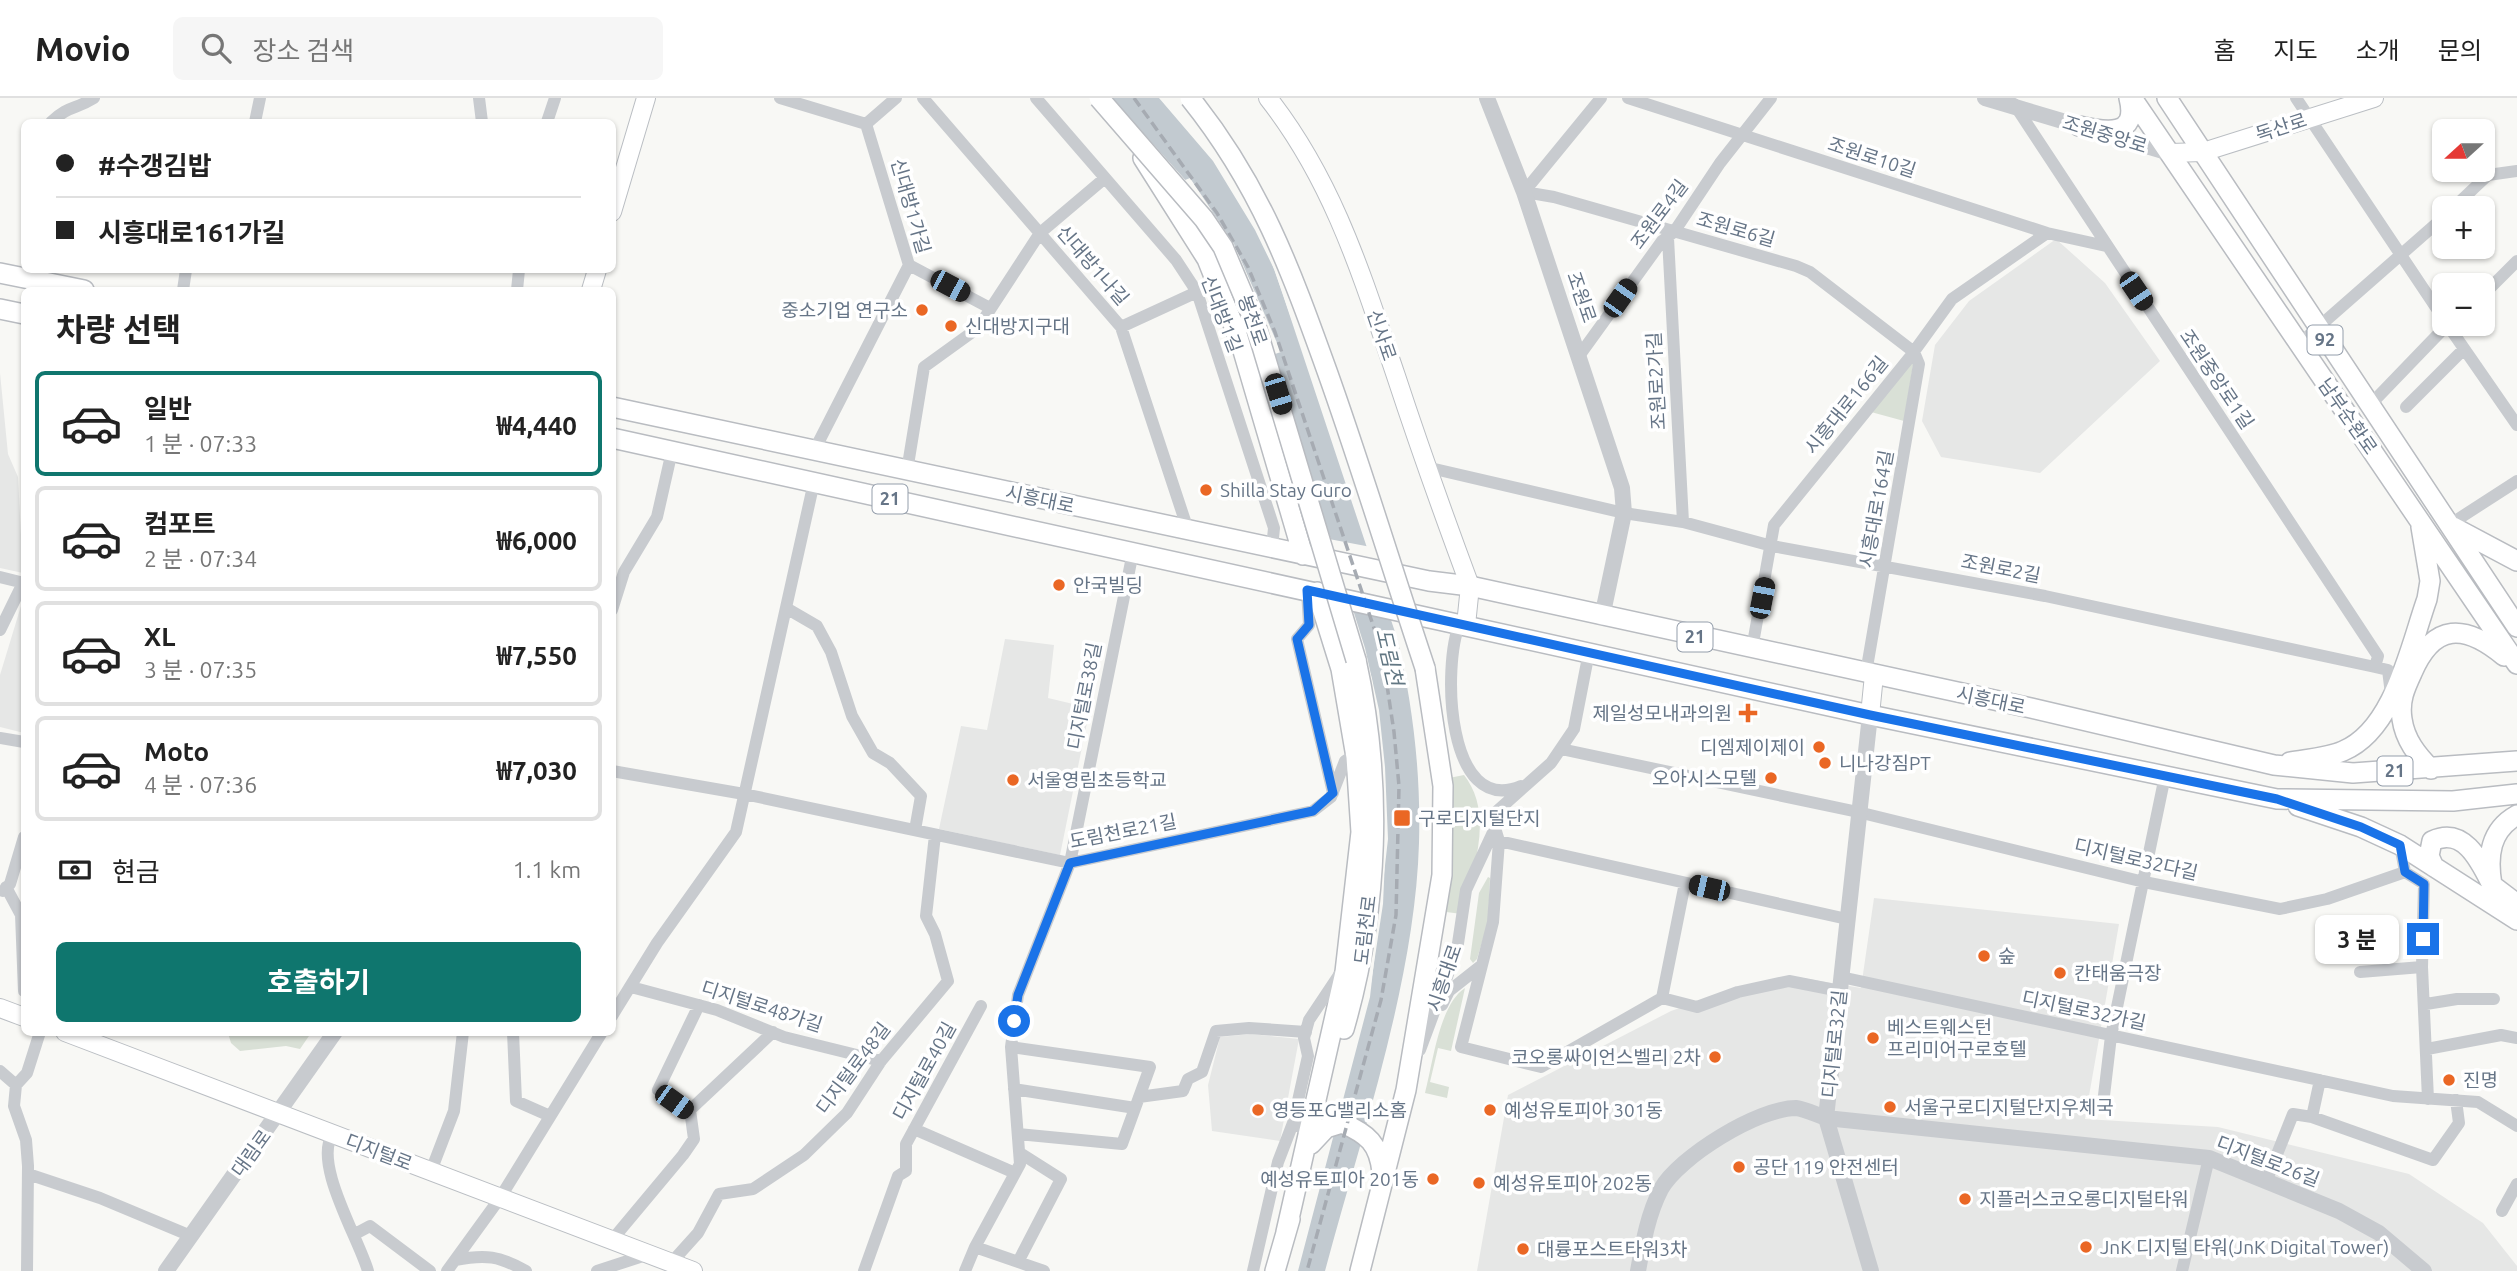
<!DOCTYPE html>
<html lang="ko">
<head>
<meta charset="utf-8">
<style>
  :root { --surface:#fff; --page:#f6f6f6; --text:#222; --muted:#767676; --line:#e0e0e0; --accent:#0f766e }
  body { margin:0; font-family:Ubuntu,"Noto Sans KR",sans-serif; background:var(--page); color:var(--text); height:100vh; display:flex; flex-direction:column; font-size:26px; white-space:nowrap }
  * { box-sizing:border-box; margin:0 }
  p { font-size:23px; color:var(--muted) }
  .icon { flex:none; width:38px; height:38px; fill:none; stroke:currentColor; stroke-width:2; stroke-linecap:round; stroke-linejoin:round }
  .map { position:relative; flex:1; overflow:hidden }
  .details { position:absolute; left:21px; top:189px; width:595px; height:749px; display:flex; flex-direction:column; background:var(--surface); border-radius:10px; box-shadow:0 2px 5px #0004 }
  .details>* { flex:none }
  .banner { position:absolute; left:21px; top:21px; width:595px; height:154px; border-radius:10px; box-shadow:0 2px 5px #0004; display:grid; align-content:center; height:154px; padding:0 35px; background:var(--surface) }
  .needle { width:46px; rotate:249deg }
  .tools { position:absolute; left:2432px; top:21px; display:grid; gap:14px }
  .tools a { display:grid; place-items:center; width:63px; height:63px; border-radius:10px; background:var(--surface); box-shadow:0 2px 5px #0004; font-size:35px }
  .end { position:absolute; width:32px; height:32px; margin:-16px; border:9px solid #1a73e8; background:#fff; box-shadow:0 0 0 4px #fff }
  .from { border-radius:50% }
  .bubble { position:absolute; height:49px; border-radius:10px; background:var(--surface); box-shadow:0 2px 5px #0004; font-size:23px; font-weight:700; line-height:49px; text-align:center }
  .car { position:absolute; width:21px; height:42px; margin:-21px -10px; border-radius:9px; box-shadow:0 0 5px 2px #0007; background:linear-gradient(#222 24%,#8ab4d8 0 40%,#222 0 76%,#8ab4d8 0 86%,#222 0) }
  .banner b { display:flex; align-items:center; gap:24px; height:66px; font-size:26px }
  .banner b+b { border-top:2px solid var(--line) }
  .banner i { width:18px; height:18px; background:var(--text) }
  ul { padding:0; list-style:none }
  li { display:flex; align-items:center; gap:21px; height:105px; margin:0 14px 10px; padding:0 21px; border:4px solid var(--line); border-radius:10px }
  li div { flex:1 }
  li b { display:block; font-size:26px }
  li em { font-style:normal; font-weight:700 }
  li.selected { border-color:var(--accent) }
  li>.icon { width:63px; height:63px; stroke-width:1.5 }
  h2 { padding:0 35px; font-size:32px; line-height:84px }
  .pay { display:flex; align-items:center; gap:18px; height:77px; padding:0 35px; font-size:26px }
  .pay p { margin-inline-start:auto }
  .action { display:flex; gap:14px; margin-top:auto; padding:14px 35px }
  .action a { flex:1; height:80px; border-radius:10px; background:var(--accent); color:#fff; font-size:28px; font-weight:700; line-height:80px; text-align:center }
  header { display:flex; align-items:center; gap:42px; box-sizing:border-box; height:98px; padding:0 35px; background:var(--surface); border-bottom:2px solid var(--line) }
  header strong { font-size:33px }
  nav { display:flex; gap:38px; margin-inline-start:auto; font-size:24px }
  .search { width:490px; height:63px; background:var(--page); display:flex; align-items:center; gap:18px; box-sizing:border-box; padding:0 24px; border-radius:10px; color:var(--muted); font-size:26px }
  .map>svg:first-child { display:block }
  .built { fill:#e6e7e6 }
  .green { fill:#d9e0d6 }
  .water { fill:#c2cad0 }
  .pier { fill:#f8f8f5 }
  .lines { fill:none; stroke-linecap:round; stroke-linejoin:round }
  .secondary-casing { stroke:#babec3; stroke-width:20 }
  .primary-casing { stroke:#b9bcc1; stroke-width:22 }
  .minor { stroke:#c8cbcf; stroke-width:12 }
  .tertiary { stroke:#c8cbcf; stroke-width:16 }
  .secondary { stroke:#fff; stroke-width:18 }
  .primary { stroke:#fff; stroke-width:19 }
  .rail { stroke:#a6abb2; stroke-width:3.5; stroke-dasharray:10 5; stroke-linecap:butt }
  .primary-bridge-casing { stroke:#b9bcc1; stroke-width:22; stroke-linecap:butt }
  .primary-bridge { stroke:#fff; stroke-width:19 }
  .route { stroke:#1a73e8; stroke-width:9 }
  .poi-dot { fill:#ea6724; stroke:#fff; stroke-width:2.5 }
  .labels { text-anchor:middle; stroke-width:7; stroke-linejoin:round; paint-order:stroke }
  .shield { fill:#fff; stroke:#949eab; stroke-width:2 }
  .shield-label { font-size:18px; font-weight:bold; fill:#667587 }
  .street-label { font-size:19px; fill:#667587; stroke:#fff }
  .poi-label { font-size:19px; fill:#667587; stroke:#fff; text-anchor:start }
  .water-label { font-size:21px; font-style:italic; fill:#627783; stroke:#fff }
</style>
</head>
<body>
<header>
<strong>Movio</strong>
<div class="search"><svg class="icon" aria-label="search" viewBox="0 0 24 24"><circle cx="10" cy="10" r="6"/><path d="M15 15l6 6"/></svg>장소 검색</div>
<nav><a>홈</a><a>지도</a><a>소개</a><a>문의</a></nav>
</header>
<div class="map">
<svg width="2517" height="1173" viewBox="0 0 2517 1173">
  <rect width="100%" height="100%" fill="#f8f8f5"/>
  <!-- built -->
  <path class="built" d="M2056,141L2105,185L2160,263L2040,375L1941,359L1922,323L1935,247L1969,203Z
    M0,275L8,356L18,379L23,475L0,470Z
    M24,498V635L0,629V577Z
    M1005,541L1054,547L1048,600L1090,610L1060,757L939,731L961,628L987,632Z
    M1874,800L2119,826L2085,1021L2218,1029L2409,1076L2483,1125L2517,1168V1173H1477L1508,997L1671,913L1737,890L1797,879L1861,890Z
    M1251,936L1299,941L1280,1043L1212,1033L1208,987L1220,939Z"/>
  <!-- green -->
  <path class="green" d="M1914,261L1904,323L1871,314Z
    M1464,677C1495,717 1473,771 1462,816L1446,814L1449,680Z
    M1488,779L1490,780L1488,824L1477,861L1473,865L1470,861L1479,795Z
    M1465,890L1451,953L1438,950L1430,984L1449,989L1447,1000L1425,995C1433,965 1439,907 1465,890Z
    M228,935V934L311,935L300,951L286,948L240,953L231,945Z"/>
  <!-- water -->
  <path class="water" d="M1112,0H1159L1213,63L1255,132L1275,173L1397,540C1413,607 1421,676 1419,745C1415,884 1361,1038 1325,1173H1298L1370,899L1388,741L1385,669L1379,612L1365,550L1262,222L1187,84Z"/>
  <!-- pier -->
  <path class="pier" d="M1112,0L1185,82L1190,80L1234,146L1281,254L1272,257L1329,441L1371,449L1394,520L1351,512L1372,581L1385,680L1386,739L1383,806L1371,885H1368L1384,741L1382,669L1369,581L1244,185Z
    M1261,134L1293,211L1370,445Z"/>
  <g class="lines">
    <defs>
      <path id="secondary" d="M1268,0C1334,84 1362,178 1396,278C1419,348 1444,418 1470,488L1466,527
        M2170,55L2203,54L2374,0
        M612,114L646,0
        M591,192L597,172
        M1870,617L1874,577
        M0,910L24,919
        M65,934L693,1173"/>
      <path id="primary" d="M2132,0L2517,566
        M2167,0L2517,529
        M2079,28C2105,34 2139,40 2129,0
        M1143,60L1207,161L1241,246L1303,457
        M0,175L84,192
        M0,211L24,216
        M612,309L1429,483L1470,488L2031,610L2274,667L2353,675L2517,663
        M612,340L1870,617L2277,701L2453,703L2517,696
        M2453,429L2517,463
        M2290,664C2307,661 2327,660 2343,653C2394,632 2410,549 2427,501L2430,483L2421,429
        M2431,671C2417,657 2405,642 2402,621C2399,603 2405,590 2412,575C2434,524 2465,526 2504,558
        M2298,708L2361,729L2400,747L2517,822
        M2517,717C2490,732 2487,758 2492,787L2517,806
        M2434,769L2429,758L2432,743C2464,728 2480,763 2492,787
        M1344,931C1379,810 1383,684 1356,562
        M1311,1046L1326,1030L1342,1025C1368,1036 1379,1046 1382,1074
        M1286,1134L1345,874L1361,734L1356,659L1341,571L1317,494
        M1275,1173L1290,1121
        M1360,1173L1406,992L1442,777L1443,688L1425,570"/>
    </defs>
    <!-- secondary casing -->
    <use href="#secondary" class="secondary-casing"/>
    <!-- primary casing -->
    <use href="#primary" class="primary-casing"/>
    <!-- minor -->
    <path class="minor" d="M479,0L482,24
      M780,0L866,26L909,167L814,353
      M923,0L1121,229L1188,432
      M1036,0L1176,162L1197,194L1274,430L1272,450
      M1628,0L2047,135L2106,148
      M2296,0L2445,223
      M51,24C69,7 75,12 94,0
      M255,24L260,0
      M547,24L555,0
      M866,26L896,0
      M1524,94L1554,99L1796,168L1810,174L1914,254L1919,266L1866,575
      M1524,94L1601,0
      M2453,110L2488,77L2517,73
      M1668,140L1683,424
      M909,167L990,210
      M183,192L186,172
      M517,192L519,172
      M2483,197L2517,163
      M2447,226L2517,327
      M1121,229L1197,194
      M2298,247L2445,118
      M1579,258L1662,143L1674,134L1720,65L1771,0
      M2369,308L2448,226
      M2406,309L2464,251
      M1426,369L1624,415L1683,424L1772,448L2045,498L2375,569L2378,558L2014,6
      M907,373L924,269L978,230L1040,135L1105,80
      M2449,427L2517,383
      M0,479L24,485
      M1307,492L1309,527L1297,541L1333,695
      M786,510L817,528L831,554L852,618L873,655L890,665L921,698L915,732
      M612,512L624,474L657,419L672,353
      M1460,525C1442,566 1446,720 1521,688
      M0,532L23,485
      M1752,551L1774,427L1910,259L1952,201L2047,135
      M1589,554L1574,631L1551,665L1496,714L1495,730L1499,743L1493,824L1461,949L1541,969L1662,900L1685,785
      M2375,569L2388,572L2391,596
      M0,640L24,644
      M1561,651L1858,714L2144,784L2280,811L2327,801L2405,774
      M612,673L744,696L1070,765L1313,713L1331,699L1345,663L1356,656
      M1499,743L1847,821
      M2400,747L2405,774L2424,786L2422,869L2428,1001
      M6,789L21,817L24,893
      M3,793L10,786L24,739
      M2360,874L2422,869
      M1841,879L2393,998L2478,1004L2517,1028
      M631,889L717,912L784,939L881,963
      M1662,900L1697,909L1738,894L1789,883L1840,893
      M2426,906L2457,901H2494
      M1442,907L1449,893L1482,867
      M612,918L657,845L736,734L814,384
      M513,934L516,1003L550,1018
      M1011,949L1150,969L1122,1046L1018,1036
      M2427,951L2501,937L2517,940
      M1420,952L1457,852L1466,792L1495,730
      M0,973L16,987
      M16,987L14,1008L26,1042L28,1068L27,1173
      M16,987L27,975L40,934
      M1014,991L1135,1010
      M1139,999L1183,993L1188,981L1202,974L1216,933L1249,930L1306,934
      M2103,1006L2111,938L2165,678
      M690,1015L658,992L699,907
      M2312,1019L2433,1062L2459,1025L2456,1002
      M914,1031L1015,1075
      M1309,1034L1293,1025L1308,958L1304,940L1309,922L1339,877
      M333,1036C312,1064 359,1141 368,1173
      M431,1073L454,1013L463,934
      M28,1076L100,1100L191,1138
      M2266,1084L2293,1016L2312,1019L2320,982
      M2502,1113L2517,1086
      M355,1136L370,1128L430,1173
      M612,1142L683,1057L694,1041L690,1012L773,934
      M975,1149L1044,1173
      M455,1162C486,1156 499,1158 526,1173
      M1018,1164L1061,1081L1020,1055
      M671,1165L698,1135L719,1096L753,1091L804,1057L847,1015L881,963L948,883L935,836L926,818L935,737
      M447,1173L500,1100L602,934
      M597,1173L646,1157
      M864,1173L898,1078L906,1073V1046L981,908
      M965,1173L975,1149L1020,1066L1011,949L1018,897L1070,765L1133,454
      M1253,1173L1278,1064L1293,1025
      M2182,1173L2209,1060"/>
    <!-- tertiary -->
    <path class="tertiary" d="M1487,0L1524,94L1622,390L1624,415L1602,519
      M1985,0L2170,55
      M1870,617L1826,1020L1871,1173
      M166,1173L335,934
      M1638,1173C1643,1145 1648,1116 1661,1091C1679,1059 1758,1010 1796,1010C1805,1011 1817,1017 1826,1020L2209,1060L2339,1113L2379,1135L2424,1173"/>
    <!-- secondary -->
    <use href="#secondary" class="secondary"/>
    <!-- primary -->
    <use href="#primary" class="primary"/>
    <!-- rail -->
    <path class="rail" d="M1134,0L1217,115L1248,169L1275,234L1382,554L1394,634L1399,688L1396,817L1381,902L1307,1173"/>
    <defs>
      <path id="primary-bridge" d="M1099,0L1204,121L1223,149L1255,225L1356,562
        M1190,0C1260,87 1290,170 1327,273C1362,371 1392,471 1425,570"/>
    </defs>
    <!-- primary-bridge casing -->
    <use href="#primary-bridge" class="primary-bridge-casing"/>
    <!-- primary-bridge -->
    <use href="#primary-bridge" class="primary-bridge"/>
  </g>
  <g class="lines">
    <!-- route -->
    <path class="route" d="M1014,923L1018,897L1070,765L1313,713L1333,695L1297,541L1309,527L1307,492L1870,617L2277,701L2361,729L2400,747L2405,774L2424,786L2423,841"/>
  </g>
  <!-- markers -->
  <g class="poi-dot">
    <circle cx="922" cy="212" r="7"/>
    <circle cx="951" cy="228" r="7"/>
    <circle cx="1206" cy="392" r="7"/>
    <circle cx="1059" cy="487" r="7"/>
    <path d="M1744.5 604.5h7v7h7v7h-7v7h-7v-7h-7v-7h7z"/>
    <circle cx="1819" cy="649" r="7"/>
    <circle cx="1825" cy="665" r="7"/>
    <circle cx="1771" cy="680" r="7"/>
    <circle cx="1013" cy="682" r="7"/>
    <rect x="1393" y="711" width="18" height="18" rx="3.5"/>
    <circle cx="1984" cy="858" r="7"/>
    <circle cx="2060" cy="875" r="7"/>
    <circle cx="1873" cy="940" r="7"/>
    <circle cx="1715" cy="959" r="7"/>
    <circle cx="2449" cy="982" r="7"/>
    <circle cx="1890" cy="1009" r="7"/>
    <circle cx="1258" cy="1012" r="7"/>
    <circle cx="1490" cy="1012" r="7"/>
    <circle cx="1739" cy="1069" r="7"/>
    <circle cx="1433" cy="1081" r="7"/>
    <circle cx="1479" cy="1085" r="7"/>
    <circle cx="1965" cy="1101" r="7"/>
    <circle cx="2086" cy="1149" r="7"/>
    <circle cx="1523" cy="1151" r="7"/>
  </g>
  <g class="labels">
    <!-- shield labels -->
    <g class="shield">
      <rect x="2307.5" y="227.5" width="35" height="29" rx="5"/>
      <rect x="872.5" y="386.5" width="35" height="29" rx="5"/>
      <rect x="1677.5" y="524.5" width="35" height="29" rx="5"/>
      <rect x="2377.5" y="658.5" width="35" height="29" rx="5"/>
    </g>
    <g class="shield-label">
      <text x="2325" y="248">92</text>
      <text x="890" y="407">21</text>
      <text x="1695" y="545">21</text>
      <text x="2395" y="679">21</text>
    </g>
    <!-- street labels -->
    <g class="street-label">
      <text transform="translate(2281 29) rotate(-18)" y="7">독산로</text>
      <text transform="translate(2105 36) rotate(17)" y="7">조원중앙로</text>
      <text transform="translate(1872 59) rotate(18)" y="7">조원로10길</text>
      <text transform="translate(911 108) rotate(74)" y="7">신대방1가길</text>
      <text transform="translate(1659 116) rotate(-53)" y="7">조원로4길</text>
      <text transform="translate(1736 131) rotate(16)" y="7">조원로6길</text>
      <text transform="translate(1093 167) rotate(49)" y="7">신대방1나길</text>
      <text transform="translate(1582 199) rotate(71)" y="7">조원로</text>
      <text transform="translate(1222 216) rotate(69)" y="7">신대방1길</text>
      <text transform="translate(1253 222) rotate(71)" y="7">봉천로</text>
      <text transform="translate(1382 237) rotate(71)" y="7">신사로</text>
      <text transform="translate(2217 281) rotate(56)" y="7">조원중앙로1길</text>
      <text transform="translate(1656 283) rotate(-93)" y="7">조원로2가길</text>
      <text transform="translate(1846 307) rotate(-51)" y="7">시흥대로166길</text>
      <text transform="translate(2348 318) rotate(55)" y="7">남부순환로</text>
      <text transform="translate(1040 401) rotate(12)" y="7">시흥대로</text>
      <text transform="translate(1876 411) rotate(-80)" y="7">시흥대로164길</text>
      <text transform="translate(2001 470) rotate(11)" y="7">조원로2길</text>
      <text transform="translate(1084 598) rotate(-79)" y="7">디지털로38길</text>
      <text transform="translate(1991 602) rotate(12)" y="7">시흥대로</text>
      <text transform="translate(1123 733) rotate(-11)" y="7">도림천로21길</text>
      <text transform="translate(2136 761) rotate(13)" y="7">디지털로32다길</text>
      <text transform="translate(1365 832) rotate(-83)" y="7">도림천로</text>
      <text transform="translate(1444 880) rotate(-71)" y="7">시흥대로</text>
      <text transform="translate(762 908) rotate(18)" y="7">디지털로48가길</text>
      <text transform="translate(2084 912) rotate(12)" y="7">디지털로32가길</text>
      <text transform="translate(1834 946) rotate(-84)" y="7">디지털로32길</text>
      <text transform="translate(853 970) rotate(-53)" y="7">디지털로48길</text>
      <text transform="translate(924 973) rotate(-61)" y="7">디지털로40길</text>
      <text transform="translate(379 1054) rotate(21)" y="7">디지털로</text>
      <text transform="translate(251 1055) rotate(-54)" y="7">대림로</text>
      <text transform="translate(2268 1063) rotate(21)" y="7">디지털로26길</text>
    </g>
    <!-- poi labels -->
    <g class="poi-label">
      <text x="908" y="219" text-anchor="end">중소기업 연구소</text>
      <text x="965" y="235">신대방지구대</text>
      <text x="1220" y="399">Shilla Stay Guro</text>
      <text x="1073" y="494">안국빌딩</text>
      <text x="1732" y="622" text-anchor="end">제일성모내과의원</text>
      <text x="1805" y="656" text-anchor="end">디엠제이제이</text>
      <text x="1839" y="672">니나강짐PT</text>
      <text x="1757" y="687" text-anchor="end">오아시스모텔</text>
      <text x="1027" y="689">서울영림초등학교</text>
      <text x="1418" y="727">구로디지털단지</text>
      <text x="1998" y="865">숲</text>
      <text x="2074" y="882">칸태움극장</text>
      <text x="1887" y="936">베스트웨스턴<tspan x="1887" dy="22">프리미어구로호텔</tspan></text>
      <text x="1701" y="966" text-anchor="end">코오롱싸이언스벨리 2차</text>
      <text x="2463" y="989">진명</text>
      <text x="1904" y="1016">서울구로디지털단지우체국</text>
      <text x="1272" y="1019">영등포G밸리소홈</text>
      <text x="1504" y="1019">예성유토피아 301동</text>
      <text x="1753" y="1076">공단 119 안전센터</text>
      <text x="1419" y="1088" text-anchor="end">예성유토피아 201동</text>
      <text x="1493" y="1092">예성유토피아 202동</text>
      <text x="1979" y="1108">지플러스코오롱디지털타워</text>
      <text x="2100" y="1156">JnK 디지털 타워(JnK Digital Tower)</text>
      <text x="1537" y="1158">대륭포스트타워3차</text>
    </g>
    <!-- water labels -->
    <g class="water-label">
      <text transform="translate(1389 559) rotate(77)" y="7">도림천</text>
    </g>
  </g>
</svg>
<div class="tools">
<a><svg class="needle" viewBox="-14 -14 28 28"><path d="M0-13l5 13h-10z" fill="#e53935"/><path d="M0 13l5-13h-10z" fill="#767676"/></svg></a>
<a>+</a>
<a>−</a>
</div>
<i class="end from" style="left:1014px;top:923px"></i>
<i class="end" style="left:2423px;top:841px"></i>
<div class="bubble" style="left:2315px;top:817px;width:84px">3 분</div>
<i class="car" style="left:950px;top:188px;rotate:118deg"></i>
<i class="car" style="left:2136px;top:193px;rotate:146deg"></i>
<i class="car" style="left:1620px;top:200px;rotate:35deg"></i>
<i class="car" style="left:1278px;top:296px;rotate:163deg"></i>
<i class="car" style="left:1762px;top:500px;rotate:11deg"></i>
<i class="car" style="left:1709px;top:790px;rotate:283deg"></i>
<i class="car" style="left:674px;top:1004px;rotate:126deg"></i>
<div class="banner">
<b><i class="from"></i>#수갱김밥</b>
<b><i></i>시흥대로161가길</b>
</div>
<section class="details">
<h2>차량 선택</h2>
<ul>
<li class="selected"><svg class="icon" aria-label="car" viewBox="0 0 24 24"><path d="M5 17H2v-5l4-1 3-4h7l3 4 3 1v5h-3M9 17h6M6 11h13"/><circle cx="7" cy="17" r="2"/><circle cx="17" cy="17" r="2"/></svg><div><b>일반</b><p>1 분 · 07:33</p></div><em>₩4,440</em></li>
<li><svg class="icon" aria-label="car" viewBox="0 0 24 24"><path d="M5 17H2v-5l4-1 3-4h7l3 4 3 1v5h-3M9 17h6M6 11h13"/><circle cx="7" cy="17" r="2"/><circle cx="17" cy="17" r="2"/></svg><div><b>컴포트</b><p>2 분 · 07:34</p></div><em>₩6,000</em></li>
<li><svg class="icon" aria-label="car" viewBox="0 0 24 24"><path d="M5 17H2v-5l4-1 3-4h7l3 4 3 1v5h-3M9 17h6M6 11h13"/><circle cx="7" cy="17" r="2"/><circle cx="17" cy="17" r="2"/></svg><div><b>XL</b><p>3 분 · 07:35</p></div><em>₩7,550</em></li>
<li><svg class="icon" aria-label="car" viewBox="0 0 24 24"><path d="M5 17H2v-5l4-1 3-4h7l3 4 3 1v5h-3M9 17h6M6 11h13"/><circle cx="7" cy="17" r="2"/><circle cx="17" cy="17" r="2"/></svg><div><b>Moto</b><p>4 분 · 07:36</p></div><em>₩7,030</em></li>
</ul>
<div class="pay"><svg class="icon" aria-label="cash" viewBox="0 0 24 24"><path d="M3 7h18v10H3z"/><circle cx="12" cy="12" r="2"/></svg>현금<p>1.1 km</p></div>
<div class="action"><a>호출하기</a></div>
</section>
</div>
</body>
</html>
